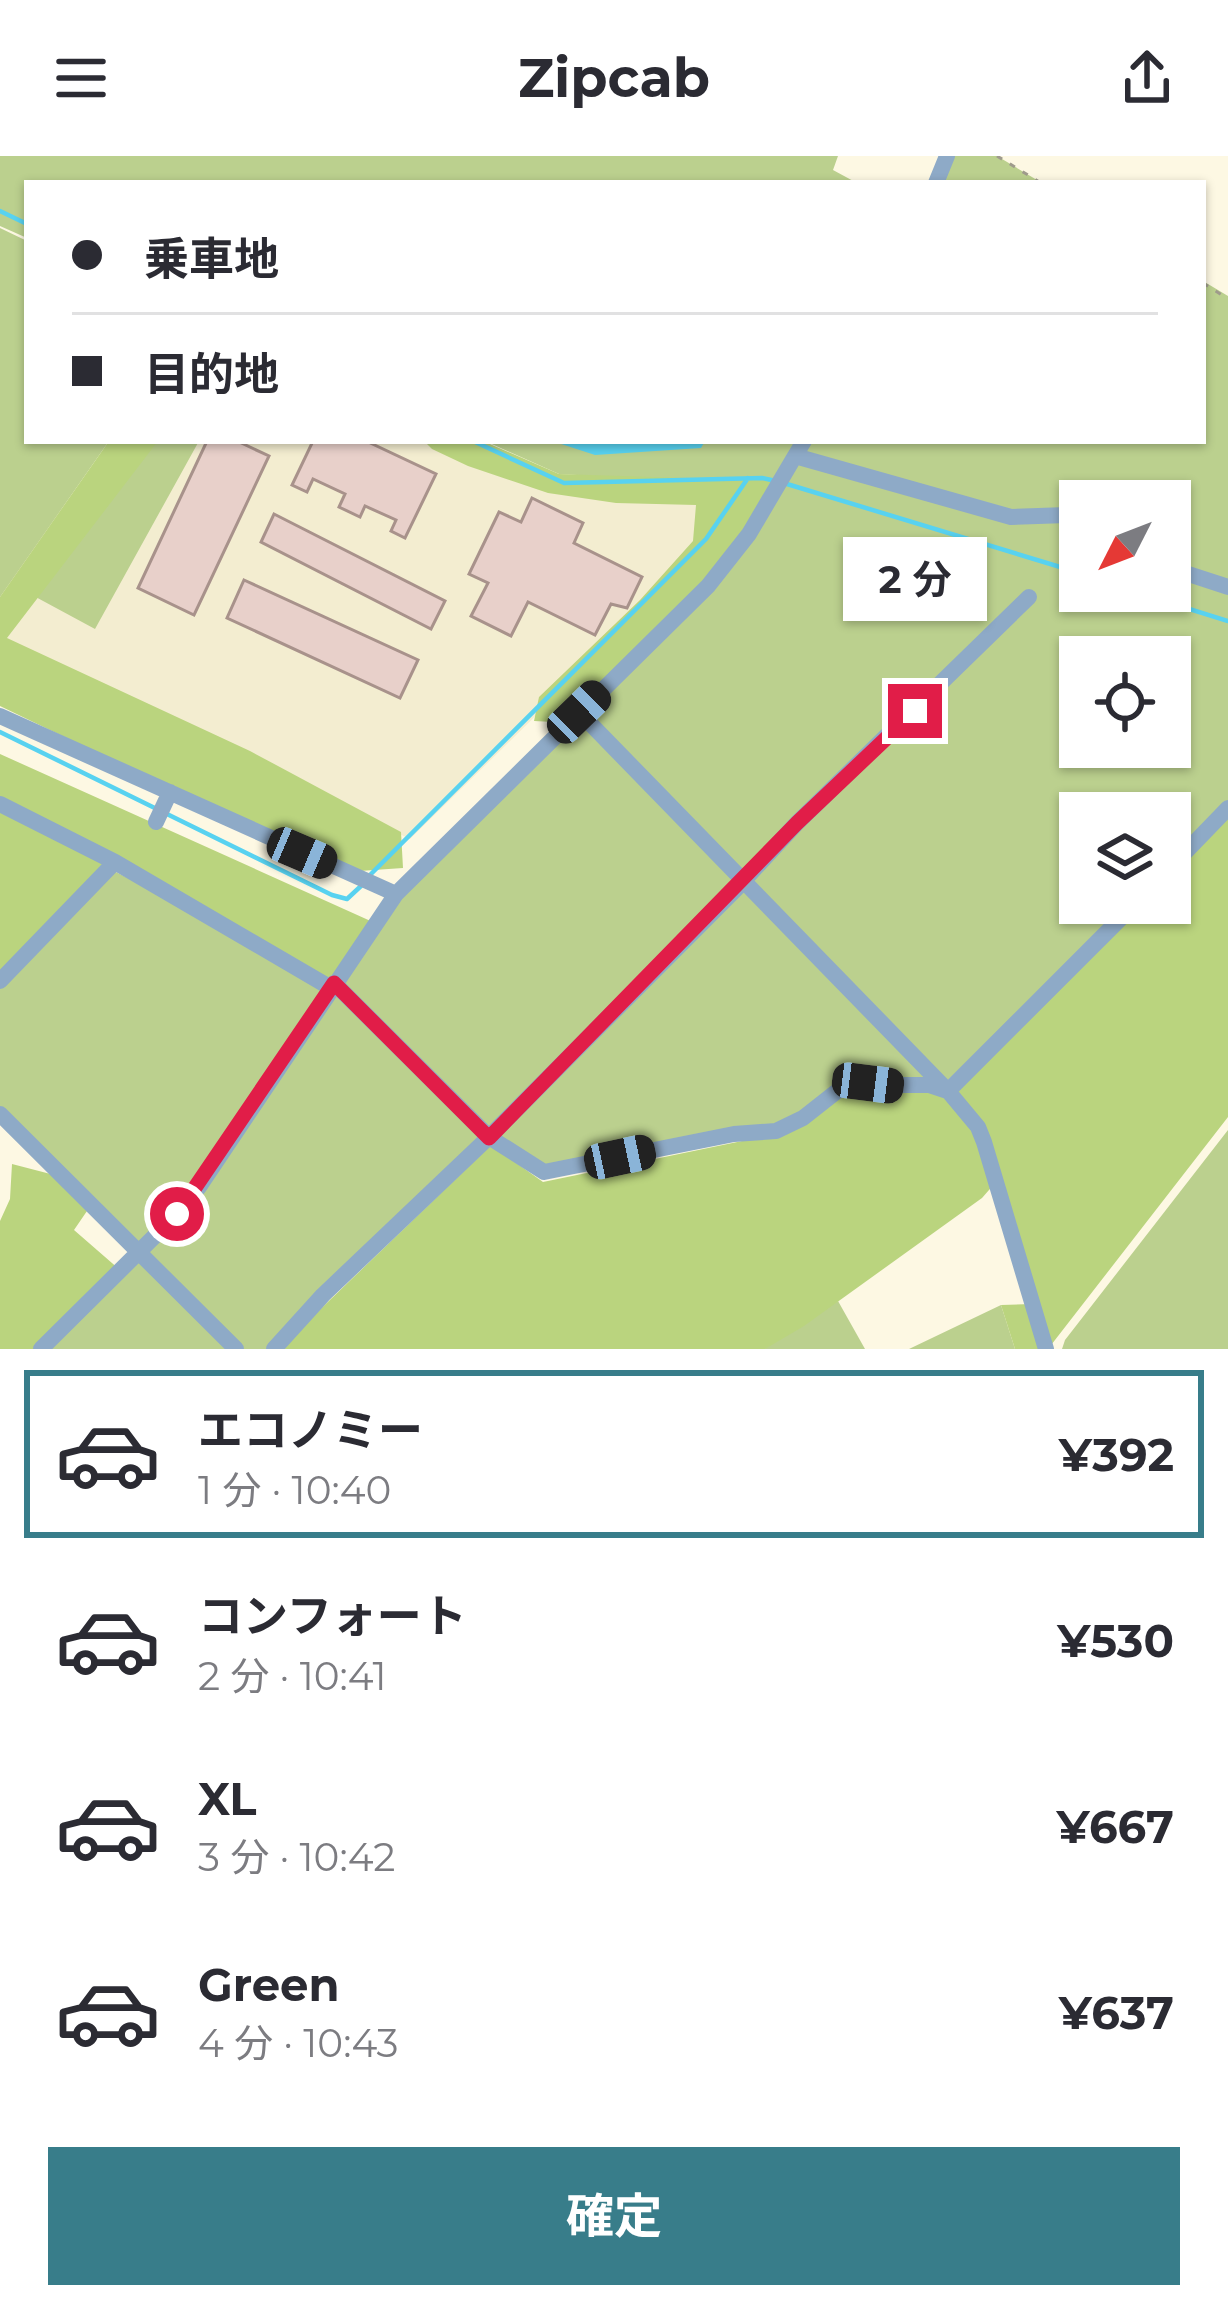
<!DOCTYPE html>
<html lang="ja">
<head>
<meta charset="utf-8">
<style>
  :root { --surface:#fff; --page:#f7f7f7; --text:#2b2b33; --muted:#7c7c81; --line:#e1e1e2; --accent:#387d8a }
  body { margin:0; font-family:Montserrat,"Noto Sans JP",sans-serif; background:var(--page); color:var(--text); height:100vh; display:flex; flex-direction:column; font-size:45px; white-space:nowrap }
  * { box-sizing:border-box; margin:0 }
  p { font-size:39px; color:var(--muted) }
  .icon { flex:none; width:66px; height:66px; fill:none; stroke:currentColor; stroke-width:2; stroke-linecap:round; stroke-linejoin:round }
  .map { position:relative; height:1193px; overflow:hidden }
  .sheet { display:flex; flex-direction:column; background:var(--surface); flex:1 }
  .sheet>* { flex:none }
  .hud { position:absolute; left:24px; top:24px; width:1182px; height:264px; border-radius:0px; box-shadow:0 3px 9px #0004; display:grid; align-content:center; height:264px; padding:0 48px; background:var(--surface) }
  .needle { width:78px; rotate:228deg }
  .buttons { position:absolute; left:1059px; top:324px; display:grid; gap:24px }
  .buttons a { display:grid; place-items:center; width:132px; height:132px; border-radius:0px; background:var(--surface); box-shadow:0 3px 9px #0004; font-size:60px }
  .end { position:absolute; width:54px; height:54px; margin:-27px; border:15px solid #e11d48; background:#fff; box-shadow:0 0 0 6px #fff }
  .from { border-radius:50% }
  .bubble { position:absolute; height:84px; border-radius:0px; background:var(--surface); box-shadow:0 3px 9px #0004; font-size:39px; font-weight:700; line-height:84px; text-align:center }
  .car { position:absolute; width:36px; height:72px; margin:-36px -18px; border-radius:15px; box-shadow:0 0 9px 3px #0007; background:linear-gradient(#222 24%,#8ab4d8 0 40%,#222 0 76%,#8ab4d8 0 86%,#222 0) }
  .hud b { display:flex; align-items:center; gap:42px; height:114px; font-size:45px }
  .hud b+b { border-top:3px solid var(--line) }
  .hud i { width:30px; height:30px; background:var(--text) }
  ul { padding:21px 0 0; list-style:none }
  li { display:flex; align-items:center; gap:36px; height:168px; margin:0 24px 18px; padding:0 24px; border:6px solid transparent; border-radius:0px }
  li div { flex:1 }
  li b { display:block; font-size:45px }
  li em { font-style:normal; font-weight:700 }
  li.active { border-color:var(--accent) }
  li>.icon { width:108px; height:108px; stroke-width:1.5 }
  .action { display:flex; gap:24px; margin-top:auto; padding:24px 48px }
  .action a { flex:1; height:138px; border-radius:0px; background:var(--accent); color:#fff; font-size:48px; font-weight:700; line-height:138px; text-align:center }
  header { display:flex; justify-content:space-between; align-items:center; height:156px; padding:0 48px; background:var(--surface); font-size:54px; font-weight:700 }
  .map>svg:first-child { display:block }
  .built { fill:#f3edd0 }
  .green { fill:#bbd08e; fill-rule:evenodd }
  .forest { fill:#bad47e }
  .water { fill:#58d2f0 }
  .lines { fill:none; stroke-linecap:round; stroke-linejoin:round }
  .stream { stroke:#58d2f0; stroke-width:4.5 }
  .building { fill:#e8d0ca; stroke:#a8928b; stroke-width:3 }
  .path { stroke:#9f9b8c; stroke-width:3; stroke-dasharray:6 9; stroke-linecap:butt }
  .minor { stroke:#8eaac7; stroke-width:16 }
  .route { stroke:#e11d48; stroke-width:15 }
</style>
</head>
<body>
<header><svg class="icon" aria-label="menu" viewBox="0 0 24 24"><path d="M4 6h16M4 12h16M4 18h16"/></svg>Zipcab<svg class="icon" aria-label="share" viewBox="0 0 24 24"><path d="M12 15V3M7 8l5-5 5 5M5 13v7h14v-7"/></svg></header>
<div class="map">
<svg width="1228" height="1193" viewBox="0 0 1228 1193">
  <rect width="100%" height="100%" fill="#fdf8e3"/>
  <!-- built -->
  <path class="built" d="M111,285H442L531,331L746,333L666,432L410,683L0,486V437Z"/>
  <!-- green -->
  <path class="green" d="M0,0H838L833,14L857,27H27V82L0,70Z
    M948,0H997L1042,27H937Z
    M0,72L27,85V285H109L0,441Z
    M1203,125L1228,140V651L1170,711V657H1080V747H1134L942,930L776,975L544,1016L489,982L276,1193H41L136,1097L0,958V825L110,713L334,827L396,738L723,413L776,330L559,318L485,285H1203ZM1080,345H1170V435H1080V376L1058,364H1080ZM1080,501H1170V591H1080Z
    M155,285H199L95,473L32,439Z
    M1228,974V1193H1062L1065,1184Z
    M838,1145L865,1193H764Z
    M1001,1149L1015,1193H909Z"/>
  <!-- forest -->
  <path class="forest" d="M109,285H158L7,482L250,595L401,676L403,712L345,716L0,550V441Z
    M424,285H483L559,318L781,325L735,399L561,573L553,566L534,565L539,541L640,444L693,385L696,349L616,347L548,337L468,310L432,293Z
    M0,598L375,767L334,827L111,713L0,825Z
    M1228,659V961L1048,1193H1015L1001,1149L1032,1148L996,1026L982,1042L804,1170L765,1193H279L491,989L543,1026L786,976L828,942L868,927L948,935L1138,747H1170V715Z
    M12,1008L62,1021L87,1055L74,1074L120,1114L37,1193H0V1065L10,1043Z"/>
  <!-- water -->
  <path class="water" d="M552,285H705L701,292L595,299Z"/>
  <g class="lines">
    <!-- stream -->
    <path class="stream" d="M0,55L27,68
      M473,285L564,327L762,322L776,325
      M787,328L1080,417
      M1132,435L1228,465
      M0,576L332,739L347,743L361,730
      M368,721L706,383L748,322"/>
  </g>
  <!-- building -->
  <path class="building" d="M207,285H237L269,300L194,459L138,432Z
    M313,285H366L436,318L405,382L391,375L396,364L365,350L360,361L339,351L345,338L313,323L307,336L292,329Z
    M532,342L583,367L574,387L642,421L627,452L611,448L595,479L528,446L511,480L471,460L488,427L469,418L499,356L521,366Z
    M274,358L445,445L431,473L261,386Z
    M244,424L418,504L400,542L227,462Z"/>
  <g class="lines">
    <!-- path -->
    <path class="path" d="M997,0L1041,27
      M1203,127L1228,143"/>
    <!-- minor -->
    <path class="minor" d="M936,27L947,0
      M804,285L795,300L1011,361L1067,359L1080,363
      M1170,412L1228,431
      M579,556L948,935L978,971L984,986L1046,1193
      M0,560L396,738
      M0,648L115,706L331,832
      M156,666L170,636
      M1170,712L1228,652
      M0,825L115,706
      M334,827L489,981L544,1016L734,978L776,975L803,962L836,936L852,929H929L947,935
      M948,935L1136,747
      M0,958L236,1193
      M41,1193L177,1058L199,1031L396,738L708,430L749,378L795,300
      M274,1193L323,1139L489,981L737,732L797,667L1029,441"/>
  </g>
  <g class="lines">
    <!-- route -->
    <path class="route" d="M177,1058L334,827L489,982L797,667L915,555"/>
  </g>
</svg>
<div class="buttons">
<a><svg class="needle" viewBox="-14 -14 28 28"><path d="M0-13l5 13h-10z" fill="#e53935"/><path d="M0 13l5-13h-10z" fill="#7c7c81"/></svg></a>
<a><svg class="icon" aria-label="locate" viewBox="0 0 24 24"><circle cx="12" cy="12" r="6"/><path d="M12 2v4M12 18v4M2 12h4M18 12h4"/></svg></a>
<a><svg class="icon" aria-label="layers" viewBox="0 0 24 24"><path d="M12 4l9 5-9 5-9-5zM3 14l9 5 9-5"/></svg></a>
</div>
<i class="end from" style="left:177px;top:1058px"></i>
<i class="end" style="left:915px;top:555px"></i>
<div class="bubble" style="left:843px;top:381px;width:144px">2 分</div>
<i class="car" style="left:579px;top:556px;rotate:46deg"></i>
<i class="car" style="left:302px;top:697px;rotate:113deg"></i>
<i class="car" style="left:868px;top:927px;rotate:97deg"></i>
<i class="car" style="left:620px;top:1001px;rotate:78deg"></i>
<div class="hud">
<b><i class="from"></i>乗車地</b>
<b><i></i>目的地</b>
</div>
</div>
<section class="sheet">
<ul>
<li class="active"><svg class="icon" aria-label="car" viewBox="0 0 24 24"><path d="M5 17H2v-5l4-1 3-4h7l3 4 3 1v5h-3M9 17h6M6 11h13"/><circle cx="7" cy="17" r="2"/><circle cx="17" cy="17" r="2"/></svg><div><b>エコノミー</b><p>1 分 · 10:40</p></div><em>¥392</em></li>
<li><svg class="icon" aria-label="car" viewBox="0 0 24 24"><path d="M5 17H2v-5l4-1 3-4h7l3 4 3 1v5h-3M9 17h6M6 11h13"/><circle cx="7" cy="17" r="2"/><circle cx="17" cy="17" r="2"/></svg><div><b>コンフォート</b><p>2 分 · 10:41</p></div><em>¥530</em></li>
<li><svg class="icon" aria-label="car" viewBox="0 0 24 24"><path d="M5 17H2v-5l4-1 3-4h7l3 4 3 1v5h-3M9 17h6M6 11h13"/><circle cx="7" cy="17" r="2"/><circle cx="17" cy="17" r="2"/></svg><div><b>XL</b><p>3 分 · 10:42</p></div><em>¥667</em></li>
<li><svg class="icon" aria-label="car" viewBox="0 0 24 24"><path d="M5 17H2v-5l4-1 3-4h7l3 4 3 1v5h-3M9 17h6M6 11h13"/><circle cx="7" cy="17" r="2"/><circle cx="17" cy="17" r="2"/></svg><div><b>Green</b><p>4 分 · 10:43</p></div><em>¥637</em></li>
</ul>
<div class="action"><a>確定</a></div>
</section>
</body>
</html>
